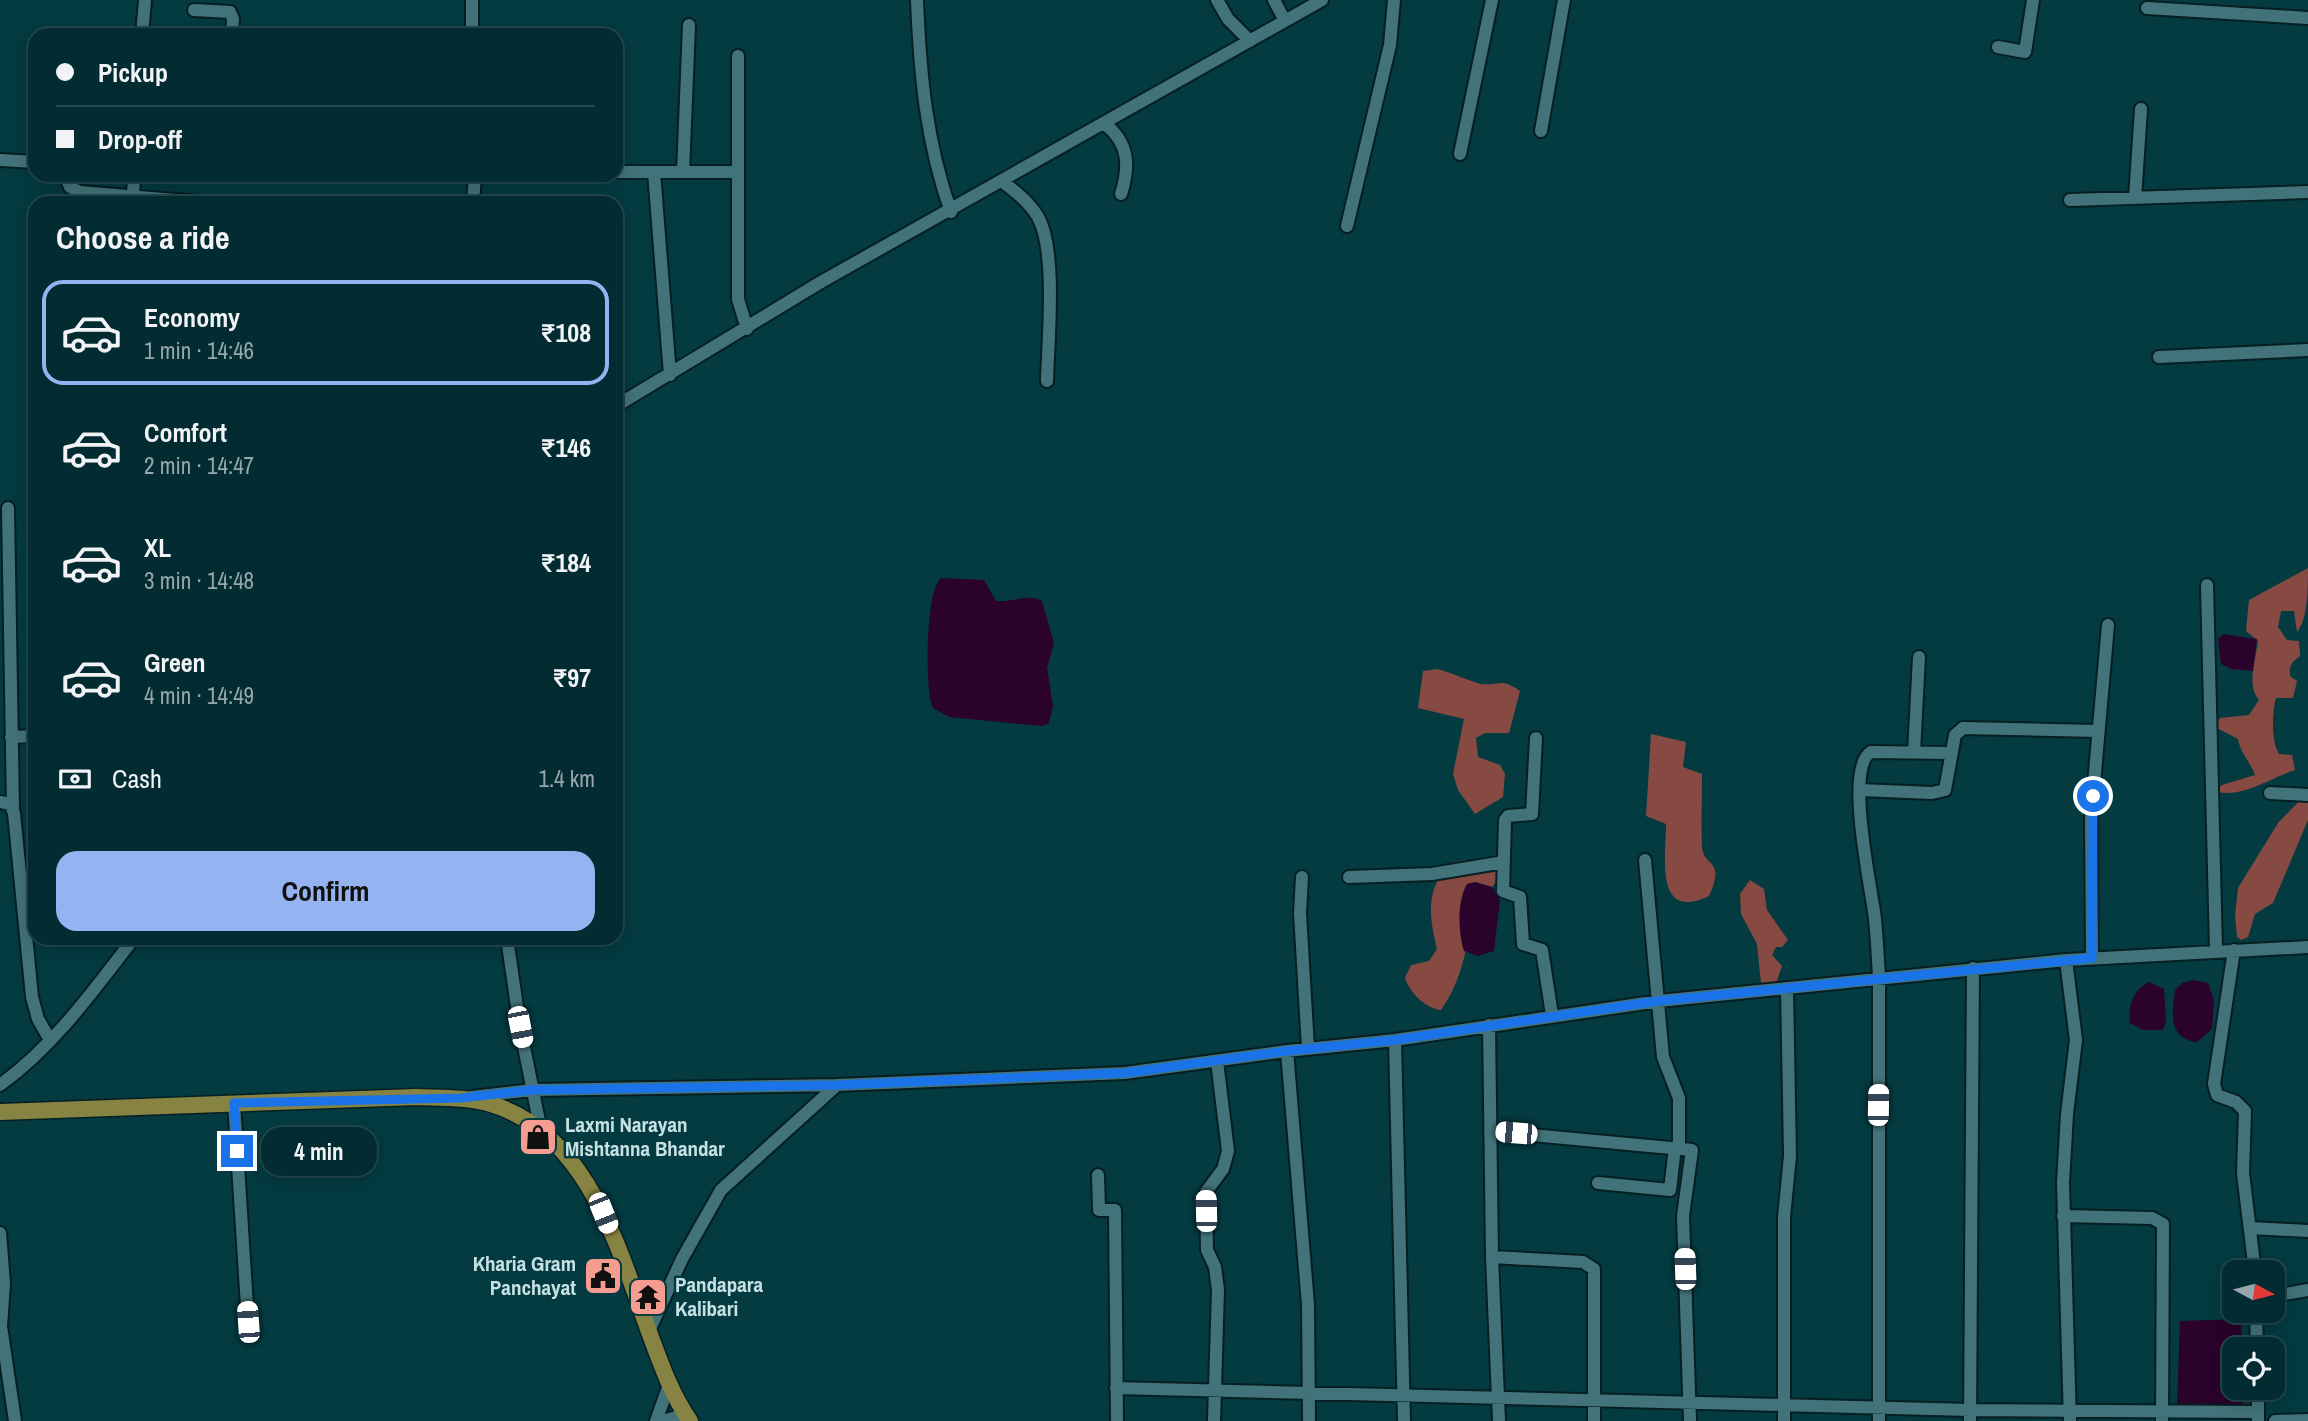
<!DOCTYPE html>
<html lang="en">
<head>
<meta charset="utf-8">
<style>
  :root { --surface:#022c31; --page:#10383d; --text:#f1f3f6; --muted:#96a7ab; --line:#23484d; --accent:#95b2f1 }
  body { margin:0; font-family:"Archivo Narrow",sans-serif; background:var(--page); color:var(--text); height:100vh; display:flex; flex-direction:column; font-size:26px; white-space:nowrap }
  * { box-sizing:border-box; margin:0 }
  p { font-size:23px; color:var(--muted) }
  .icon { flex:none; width:38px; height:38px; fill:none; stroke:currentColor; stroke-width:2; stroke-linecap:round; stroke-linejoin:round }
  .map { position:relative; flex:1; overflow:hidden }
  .details { position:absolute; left:28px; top:196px; width:595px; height:749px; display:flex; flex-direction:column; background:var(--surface); border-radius:21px; box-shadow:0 4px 18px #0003,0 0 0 2px var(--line) }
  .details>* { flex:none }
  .banner { position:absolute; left:28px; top:28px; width:595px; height:154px; border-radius:21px; box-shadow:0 4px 18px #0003,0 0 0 2px var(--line); display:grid; align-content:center; height:154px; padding:0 28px; background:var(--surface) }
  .needle { width:46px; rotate:97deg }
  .controls { position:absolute; left:2222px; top:1260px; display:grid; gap:14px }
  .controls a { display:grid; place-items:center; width:63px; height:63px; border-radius:14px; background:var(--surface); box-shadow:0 4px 18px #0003,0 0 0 2px var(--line); font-size:35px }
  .end { position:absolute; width:32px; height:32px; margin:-16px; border:9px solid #1a73e8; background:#fff; box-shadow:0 0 0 4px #fff }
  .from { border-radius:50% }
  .bubble { position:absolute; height:49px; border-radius:21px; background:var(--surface); box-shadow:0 4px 18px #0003,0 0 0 2px var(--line); font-size:23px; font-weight:800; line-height:49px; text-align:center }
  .car { position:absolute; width:21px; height:42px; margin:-21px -10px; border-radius:9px; box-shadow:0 0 5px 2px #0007; background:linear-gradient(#fff 24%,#345 0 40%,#fff 0 76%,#345 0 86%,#fff 0) }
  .banner b { display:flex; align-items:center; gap:24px; height:66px; font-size:26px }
  .banner b+b { border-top:2px solid var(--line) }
  .banner i { width:18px; height:18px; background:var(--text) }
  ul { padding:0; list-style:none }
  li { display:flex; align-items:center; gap:21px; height:105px; margin:0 14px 10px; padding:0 14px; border:4px solid transparent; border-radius:21px }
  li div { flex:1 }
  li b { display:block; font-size:26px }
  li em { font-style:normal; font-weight:800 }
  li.selected { border-color:var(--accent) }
  li>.icon { width:63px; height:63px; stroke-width:1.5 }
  h2 { padding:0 28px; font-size:32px; line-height:84px }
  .pay { display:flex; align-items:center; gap:18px; height:77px; padding:0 28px; font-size:26px }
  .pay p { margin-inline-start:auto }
  .cta { display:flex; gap:14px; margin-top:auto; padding:14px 28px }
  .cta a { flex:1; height:80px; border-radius:21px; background:var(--accent); color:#111; font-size:28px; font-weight:800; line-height:80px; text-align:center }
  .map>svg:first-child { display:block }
  .green { fill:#874a43 }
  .water { fill:#2a022b }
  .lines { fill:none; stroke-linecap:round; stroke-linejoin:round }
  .minor-casing { stroke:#051f23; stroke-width:16 }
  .major-casing { stroke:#051f23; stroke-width:19 }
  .minor { stroke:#43737a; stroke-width:12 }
  .major { stroke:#878342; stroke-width:16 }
  .route { stroke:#1a73e8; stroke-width:9 }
  .labels { text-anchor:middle; stroke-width:5; stroke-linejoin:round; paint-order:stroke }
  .poi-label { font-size:21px; font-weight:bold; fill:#c7e0e3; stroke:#033b41; text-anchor:start }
</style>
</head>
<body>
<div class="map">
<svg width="2308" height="1421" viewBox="0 0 2308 1421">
  <rect width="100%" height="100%" fill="#033b41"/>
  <!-- green -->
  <path class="green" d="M2308,568C2308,587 2308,620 2297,632L2294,611H2281L2278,627L2287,640L2299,641L2300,656C2292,662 2289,665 2290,676L2297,681L2293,698H2276C2272,713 2271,741 2279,754L2292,755L2295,770C2273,777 2239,800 2215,791L2222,785L2255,775C2250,761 2241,755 2238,739L2215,727L2220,718L2249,715L2259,700C2246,685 2256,659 2258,641L2246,631L2249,600Z
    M1437,669C1447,671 1475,683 1481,684C1500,686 1500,677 1520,691L1509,733H1485L1476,738L1478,757L1500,765L1505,774L1503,797L1475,814L1458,790L1453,774L1464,719L1418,708L1423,671Z
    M1651,734L1686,742L1683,767L1702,774C1702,798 1701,823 1702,847C1704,868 1726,858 1709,896C1654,922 1666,857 1666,824L1646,816Z
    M2302,798L2308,799V820L2273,903L2255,914L2248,937L2241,940L2237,937L2235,916L2238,888L2278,823Z
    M1465,860L1498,866L1497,881L1492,887L1475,882C1471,925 1467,974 1441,1010C1425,1008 1410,993 1405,978L1411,965L1429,961L1437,949C1429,915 1425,891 1450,863Z
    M1750,880L1764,889L1767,910L1788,940L1782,947H1776L1772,955L1782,966L1776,983H1761L1757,944L1741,914L1740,894Z"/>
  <!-- water -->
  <path class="water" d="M941,578L984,580L996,601C1012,603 1028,593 1042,601L1054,643L1047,668L1053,706L1049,723L1042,726L949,717L933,708C924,691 926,588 941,578Z
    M2223,634L2257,639L2253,671L2231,669L2221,664L2218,639Z
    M1475,882L1492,887L1500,900L1494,951L1478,956L1464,951C1458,932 1457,901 1467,884Z
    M2193,980L2208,983L2214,1000L2212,1029L2197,1042C2168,1039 2172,1013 2175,990L2182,983Z
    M2149,982L2164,989L2166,1020L2163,1030H2143L2130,1023C2128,1005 2133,990 2149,982Z
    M2241,1319L2242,1349H2235V1388H2243V1410L2177,1407L2180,1321Z"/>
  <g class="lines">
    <defs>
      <path id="minor" d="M472,0V35
        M917,0C920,74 926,142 951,212
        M1217,0L1228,19L1250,41
        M1274,0L1285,21
        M2147,8L2308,18
        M194,10L230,12L233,19L232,35
        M142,35L145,0
        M1998,47L2025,52L2033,0
        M738,56V299L747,329
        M1105,124C1129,143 1130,166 1121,194
        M1541,131L1564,0
        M1460,154L1492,0
        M0,160L35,162
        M616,172H737
        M654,172L670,375
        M683,172L689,25
        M65,175L70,187L80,192L211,203
        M1003,182C1016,192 1029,202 1038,217C1057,251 1048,340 1047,381
        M133,197L134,175
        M2135,198L2141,109
        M2070,200L2308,192
        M473,203L475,175
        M1347,226L1390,45L1394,0
        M2159,357L2308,350
        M616,406L821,282L1322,0
        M8,508L13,808
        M2207,585L2216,950
        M11,737L35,736
        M1536,738L1532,814L1508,816L1505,820L1503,891L1520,897L1523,944L1542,950L1552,1015
        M1914,752L1919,657
        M1860,790L1932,793L1945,790L1955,735L1963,728L2098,731
        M2270,793L2308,795
        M0,802L10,804L14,813L32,997L38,1019L50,1040
        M1645,860L1663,1057L1679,1098V1147
        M1302,877L1300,913L1308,1048
        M1349,877L1432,874L1504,862
        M507,938L520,1027L541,1131
        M2234,950L2214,1084L2217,1095L2236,1102L2245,1111L2243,1173L2255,1272
        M2092,958L2091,818L2108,625
        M2066,960L2076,1040L2067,1114L2063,1183L2070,1421
        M1489,1025L1492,1257L1499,1421
        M1395,1040L1404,1421
        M1287,1051L1308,1305L1309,1421
        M0,1085C54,1046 94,990 134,938
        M472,1097L532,1090L837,1085L1125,1073L1287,1051L1395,1040L1659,1001L2066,960L2308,947
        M234,1103L248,1322
        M1490,1131L1692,1150L1683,1216L1690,1421
        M1098,1175L1099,1210H1115L1117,1421
        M1598,1183L1670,1190L1675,1147
        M2063,1216L2152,1218L2163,1224L2162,1421
        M2251,1228L2308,1231
        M0,1233L4,1284L1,1326L15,1421
        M1492,1257L1583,1262L1594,1269V1421
        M2273,1296L2308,1290
        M2256,1311L2257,1349
        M649,1331L682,1259L721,1190L837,1085
        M1116,1388L1970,1410L2258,1412
        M2258,1388V1421
        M656,1421L670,1382
        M663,1421L686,1414
        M1214,1421L1218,1290L1215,1267L1207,1250L1206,1192L1223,1169L1228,1151L1217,1061
        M1784,1421V1217L1790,1156L1787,988
        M1879,1421V978C1878,959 1877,939 1875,919C1872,891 1844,767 1871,752L1950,753
        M1970,1421L1973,968
        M2275,1421L2308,1420"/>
      <path id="major" d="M0,1112L416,1097C441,1098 467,1097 491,1104C583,1132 615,1237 644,1318C657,1353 669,1391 690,1421"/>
    </defs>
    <!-- minor casing -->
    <use href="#minor" class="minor-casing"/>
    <!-- major casing -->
    <use href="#major" class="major-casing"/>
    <!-- minor -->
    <use href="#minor" class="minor"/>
    <!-- major -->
    <use href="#major" class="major"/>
  </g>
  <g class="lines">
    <!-- route -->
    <path class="route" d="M237,1151L234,1103L461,1098L532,1090L837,1085L1125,1073L1287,1051L1395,1040L1658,1001L2092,958L2093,796"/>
  </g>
  <!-- icons -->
  <defs>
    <symbol id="shop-square" viewBox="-11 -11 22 22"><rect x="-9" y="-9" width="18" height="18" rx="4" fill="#f59c91" stroke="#033b41"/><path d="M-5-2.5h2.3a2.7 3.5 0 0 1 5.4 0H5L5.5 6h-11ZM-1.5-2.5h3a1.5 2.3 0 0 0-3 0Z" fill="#111"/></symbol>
    <symbol id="civic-square" viewBox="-11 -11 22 22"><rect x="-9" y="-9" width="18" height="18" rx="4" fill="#f59c91" stroke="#033b41"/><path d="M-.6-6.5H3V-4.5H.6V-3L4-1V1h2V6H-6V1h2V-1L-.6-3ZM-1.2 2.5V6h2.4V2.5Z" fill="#111"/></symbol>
    <symbol id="temple-square" viewBox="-11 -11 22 22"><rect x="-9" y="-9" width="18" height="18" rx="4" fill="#f59c91" stroke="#033b41"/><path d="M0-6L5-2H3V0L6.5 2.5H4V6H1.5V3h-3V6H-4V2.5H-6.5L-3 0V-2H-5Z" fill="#111"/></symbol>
  </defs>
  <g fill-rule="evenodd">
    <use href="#shop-square" x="516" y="1115" width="44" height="44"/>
    <use href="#civic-square" x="581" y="1254" width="44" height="44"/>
    <use href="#temple-square" x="626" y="1275" width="44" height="44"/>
  </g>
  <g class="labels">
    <!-- poi labels -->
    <g class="poi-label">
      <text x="565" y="1132">Laxmi Narayan<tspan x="565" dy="24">Mishtanna Bhandar</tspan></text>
      <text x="576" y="1271" text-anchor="end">Kharia Gram<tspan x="576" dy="24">Panchayat</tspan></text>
      <text x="675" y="1292">Pandapara<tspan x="675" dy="24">Kalibari</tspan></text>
    </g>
  </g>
</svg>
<div class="controls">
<a><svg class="needle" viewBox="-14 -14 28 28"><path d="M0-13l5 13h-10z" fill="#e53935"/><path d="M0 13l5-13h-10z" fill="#96a7ab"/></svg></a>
<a><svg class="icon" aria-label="locate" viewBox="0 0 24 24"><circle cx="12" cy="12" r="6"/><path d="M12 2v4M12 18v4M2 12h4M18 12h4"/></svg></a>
</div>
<i class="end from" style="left:2093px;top:796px"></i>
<i class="end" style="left:237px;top:1151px"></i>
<div class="bubble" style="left:261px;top:1127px;width:116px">4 min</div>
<i class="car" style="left:520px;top:1027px;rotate:169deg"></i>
<i class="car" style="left:1878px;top:1105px;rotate:1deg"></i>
<i class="car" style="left:1516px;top:1133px;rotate:275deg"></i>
<i class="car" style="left:1206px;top:1211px;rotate:359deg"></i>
<i class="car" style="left:603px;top:1213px;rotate:158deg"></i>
<i class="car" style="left:1685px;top:1269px;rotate:358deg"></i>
<i class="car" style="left:248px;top:1322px;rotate:356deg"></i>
<div class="banner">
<b><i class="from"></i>Pickup</b>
<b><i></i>Drop-off</b>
</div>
<section class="details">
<h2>Choose a ride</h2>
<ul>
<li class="selected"><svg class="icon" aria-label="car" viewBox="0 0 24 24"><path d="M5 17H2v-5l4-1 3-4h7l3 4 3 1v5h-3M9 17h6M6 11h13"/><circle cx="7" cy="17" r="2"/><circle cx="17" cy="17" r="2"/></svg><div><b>Economy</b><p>1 min · 14:46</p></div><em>₹108</em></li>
<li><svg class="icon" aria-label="car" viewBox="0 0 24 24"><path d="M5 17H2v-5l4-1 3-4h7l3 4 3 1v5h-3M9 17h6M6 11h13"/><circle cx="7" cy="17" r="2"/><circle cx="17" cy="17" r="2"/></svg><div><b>Comfort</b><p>2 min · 14:47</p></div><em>₹146</em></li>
<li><svg class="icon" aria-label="car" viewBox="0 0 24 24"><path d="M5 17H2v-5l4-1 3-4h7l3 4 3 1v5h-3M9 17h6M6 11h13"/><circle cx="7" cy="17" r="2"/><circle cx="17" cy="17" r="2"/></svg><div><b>XL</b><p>3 min · 14:48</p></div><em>₹184</em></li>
<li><svg class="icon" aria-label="car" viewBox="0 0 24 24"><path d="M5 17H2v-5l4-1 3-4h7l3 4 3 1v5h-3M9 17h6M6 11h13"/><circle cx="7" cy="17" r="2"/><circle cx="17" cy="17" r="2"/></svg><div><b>Green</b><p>4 min · 14:49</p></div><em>₹97</em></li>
</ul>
<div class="pay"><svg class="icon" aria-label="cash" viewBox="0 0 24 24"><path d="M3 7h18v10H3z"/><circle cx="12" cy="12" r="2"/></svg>Cash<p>1.4 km</p></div>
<div class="cta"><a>Confirm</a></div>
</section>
</div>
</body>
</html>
